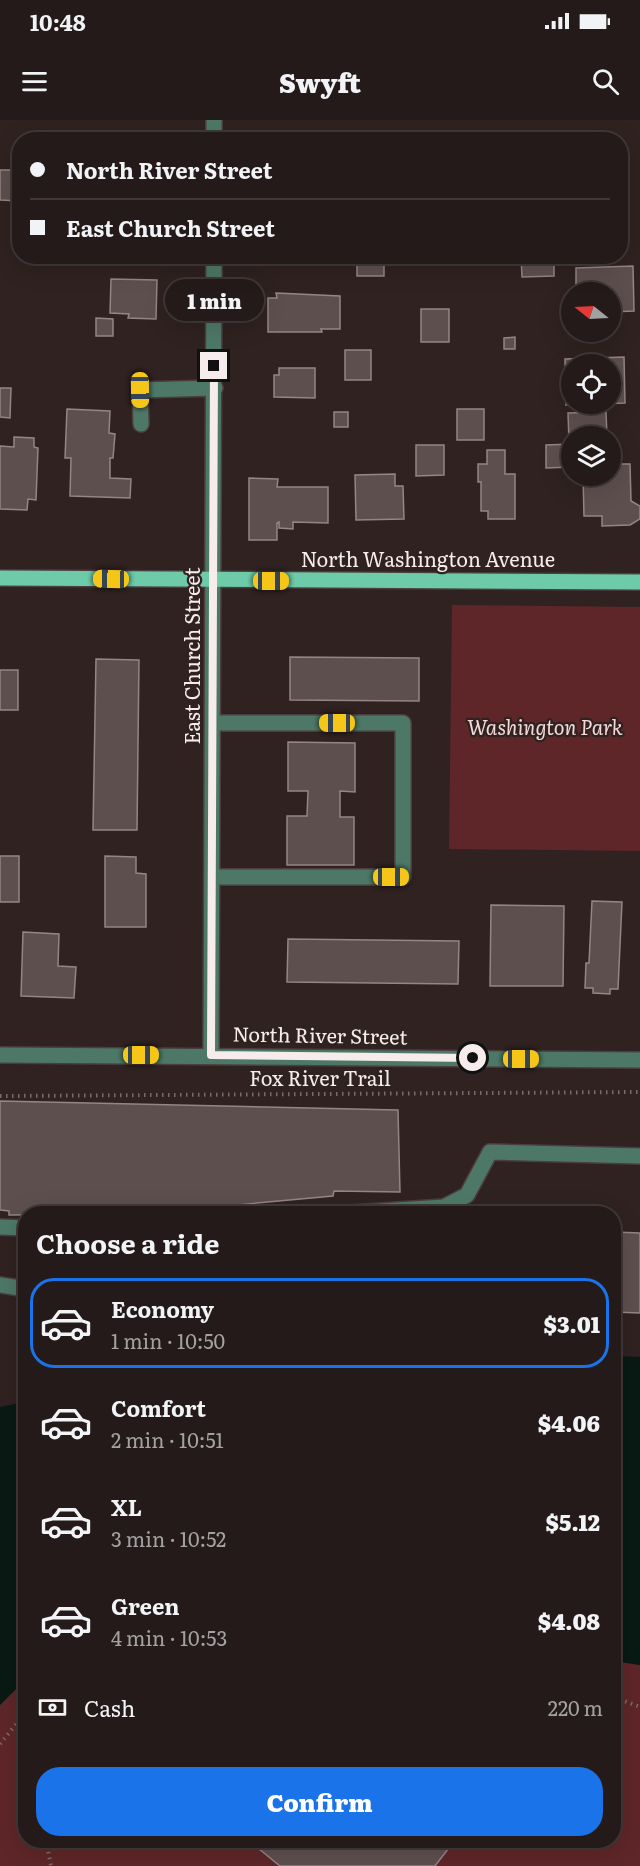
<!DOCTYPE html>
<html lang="en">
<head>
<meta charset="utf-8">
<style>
  :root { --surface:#231a19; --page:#2f2726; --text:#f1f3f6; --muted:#a3a1a2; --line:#403838; --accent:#1a73e8 }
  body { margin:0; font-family:Literata,serif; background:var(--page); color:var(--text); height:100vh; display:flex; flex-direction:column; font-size:22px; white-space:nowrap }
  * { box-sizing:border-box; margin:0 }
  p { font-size:20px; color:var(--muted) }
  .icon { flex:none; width:33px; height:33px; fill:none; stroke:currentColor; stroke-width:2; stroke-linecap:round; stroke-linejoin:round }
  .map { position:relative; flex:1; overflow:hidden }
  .side { position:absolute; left:18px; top:1086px; width:603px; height:642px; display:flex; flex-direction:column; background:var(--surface); border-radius:24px; box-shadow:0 6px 24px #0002,0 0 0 2px var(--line) }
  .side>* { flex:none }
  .top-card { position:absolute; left:12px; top:12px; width:616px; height:132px; border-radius:24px; box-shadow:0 6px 24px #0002,0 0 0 2px var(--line); display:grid; align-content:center; height:132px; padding:0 18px; background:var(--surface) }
  .needle { width:39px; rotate:288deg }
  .fabs { position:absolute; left:561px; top:162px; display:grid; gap:12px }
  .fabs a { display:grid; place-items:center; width:60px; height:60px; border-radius:50%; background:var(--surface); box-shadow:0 6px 24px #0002,0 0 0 2px var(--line); font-size:30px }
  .end { position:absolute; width:27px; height:27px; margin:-14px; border:8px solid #f5eceb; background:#111; box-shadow:0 0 0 3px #111 }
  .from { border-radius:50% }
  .bubble { position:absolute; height:42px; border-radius:21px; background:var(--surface); box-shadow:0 6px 24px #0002,0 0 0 2px var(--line); font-size:20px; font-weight:800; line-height:42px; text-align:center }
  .car { position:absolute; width:18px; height:36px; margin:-18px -9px; border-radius:8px; box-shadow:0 0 4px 2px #0007; background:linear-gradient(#f5c518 24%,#345 0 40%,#f5c518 0 76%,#345 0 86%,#f5c518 0) }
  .top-card b { display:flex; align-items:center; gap:21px; height:57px; font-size:22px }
  .top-card b+b { border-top:2px solid var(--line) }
  .top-card i { width:15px; height:15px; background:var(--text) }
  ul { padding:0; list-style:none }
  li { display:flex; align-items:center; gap:18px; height:90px; margin:0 12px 9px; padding:0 6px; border:3px solid transparent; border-radius:24px }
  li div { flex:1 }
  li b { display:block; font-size:22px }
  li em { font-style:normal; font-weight:800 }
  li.current { border-color:var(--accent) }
  li>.icon { width:54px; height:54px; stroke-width:1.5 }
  h2 { padding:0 18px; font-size:27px; line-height:72px }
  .pay { display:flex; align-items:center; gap:15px; height:66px; padding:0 18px; font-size:22px }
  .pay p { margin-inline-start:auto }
  .button { display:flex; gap:12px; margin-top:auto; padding:12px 18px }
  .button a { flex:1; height:69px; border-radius:24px; background:var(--accent); color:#fff; font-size:24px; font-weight:800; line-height:69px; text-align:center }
  .status { display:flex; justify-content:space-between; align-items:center; height:42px; padding:0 30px; background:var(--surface); direction:ltr }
  .status svg { height:16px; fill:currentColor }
  header { display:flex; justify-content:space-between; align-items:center; height:78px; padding:0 18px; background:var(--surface); font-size:27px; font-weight:800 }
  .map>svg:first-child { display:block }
  .green { fill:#5e2628 }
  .water { fill:#091913 }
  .building { fill:#5e4f4f; stroke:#958584; stroke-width:1.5; fill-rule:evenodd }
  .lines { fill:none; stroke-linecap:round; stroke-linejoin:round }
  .minor-casing { stroke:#4b3e3d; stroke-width:18 }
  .major-casing { stroke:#4b3e3d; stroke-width:18 }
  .path { stroke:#786c6b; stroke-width:4; stroke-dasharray:1.5 4.5; stroke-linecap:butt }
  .minor { stroke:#4d7867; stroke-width:15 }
  .major { stroke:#6dcba9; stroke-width:15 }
  .route { stroke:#f5eceb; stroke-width:8 }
  .labels { text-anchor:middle; stroke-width:4.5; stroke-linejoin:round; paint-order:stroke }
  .street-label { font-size:20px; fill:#f5eceb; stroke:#2f2221 }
  .park-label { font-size:20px; font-style:italic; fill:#f4d9d8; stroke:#2f2221 }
</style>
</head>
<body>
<div class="status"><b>10:48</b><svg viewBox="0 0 49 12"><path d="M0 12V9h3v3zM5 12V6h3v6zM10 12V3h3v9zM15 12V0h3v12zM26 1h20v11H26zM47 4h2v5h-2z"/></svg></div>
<header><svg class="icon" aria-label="menu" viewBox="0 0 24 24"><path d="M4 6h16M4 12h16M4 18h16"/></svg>Swyft<svg class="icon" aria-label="search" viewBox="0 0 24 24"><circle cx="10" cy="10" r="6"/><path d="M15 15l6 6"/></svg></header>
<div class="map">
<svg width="640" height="1746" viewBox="0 0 640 1746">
  <rect width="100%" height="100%" fill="#2f2221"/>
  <!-- green -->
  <path class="green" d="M452,485L640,487V731L449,729Z
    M614,1541L640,1545V1746H0V1585L25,1560L26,1720H614Z"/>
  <!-- water -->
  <path class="water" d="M614,1236L640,1237V1545L614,1541Z
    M25,1282V1560L0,1585V1287Z"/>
  <!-- building -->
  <path class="building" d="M0,50H20V81L0,80Z
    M357,136H384V156H357Z
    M521,136H554V156L522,157Z
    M633,146L634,191L610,192V172H576V148Z
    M111,159L157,160L156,199L128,198L129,194L110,193Z
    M276,173L340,176V209H321L322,212H268V178H277Z
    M421,189H449V222H421Z
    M96,198L113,199V216H96Z
    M515,217V229H504V218Z
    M345,230H371V260H345Z
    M624,237L625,283L566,285L565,239ZM572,244H610V284H572Z
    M279,248H315V278L274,277V255H279Z
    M0,268H11L10,298L0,297Z
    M67,289L110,291L109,313L115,314L113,338H110V358L131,359L130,378L70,376L71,338H65Z
    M457,289H484V320H457Z
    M334,292H348V307H334Z
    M606,292L607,316H572V322H569L568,293Z
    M14,317L34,318V327L38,328L36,380L28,379L27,390L0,389V326L14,327Z
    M572,324V347L546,348V325Z
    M416,325H444V355L416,356Z
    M487,330H505V354H515V399H488V391H481V362H478V344H487Z
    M610,344H630L631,381L640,386V399L630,405L602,406V396H584L583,356H610Z
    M395,354V366H403L404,399L356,400L355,355Z
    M249,358L278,359L277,367H328V403L293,402V409L279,408V402L277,403V420H249Z
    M290,537L419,538V581L290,580Z
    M96,539L139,540L137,710H93Z
    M0,550H18V590H0Z
    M288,622L355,623V672L340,671V697H354V745H287V696H307L308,671H288Z
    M0,736H19V782H0Z
    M105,736L136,737V753L146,754V807H105Z
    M592,781L622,782L618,869H610V874L593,873V868H585L586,843H589Z
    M491,785L564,786L563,866H490Z
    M23,812L59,814L58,846L76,847L74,878L21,876Z
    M288,819L459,821L458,864L287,862Z
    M0,981L398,990L400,1072L334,1071L333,1076L140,1094L9,1095V1091L0,1090Z
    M614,1112L640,1113V1193L614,1192Z
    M248,1720H455L435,1746H280Z"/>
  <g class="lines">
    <defs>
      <path id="minor" d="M214,0V20
        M141,304L140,270L215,268
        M213,757H403V603H213
        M0,935L640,940
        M211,935L214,136
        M337,1094L444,1087L467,1075L490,1032L640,1036
        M0,1107L26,1108
        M0,1165L26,1169"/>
      <path id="major" d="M0,458L640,462"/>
    </defs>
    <!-- minor casing -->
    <use href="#minor" class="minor-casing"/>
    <!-- major casing -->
    <use href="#major" class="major-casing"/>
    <!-- path -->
    <path class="path" d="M0,976L640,972
      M614,1577L640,1587
      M0,1624L26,1592
      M46,1720L51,1746"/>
    <!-- minor -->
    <use href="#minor" class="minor"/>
    <!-- major -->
    <use href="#major" class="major"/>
  </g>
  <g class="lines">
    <!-- route -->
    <path class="route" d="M214,246L211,935L473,938"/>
  </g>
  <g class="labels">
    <!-- street labels -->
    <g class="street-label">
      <text x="428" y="447">North Washington Avenue</text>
      <text transform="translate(193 536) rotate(-90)" y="7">East Church Street</text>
      <text transform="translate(320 916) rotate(1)" y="7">North River Street</text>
      <text x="320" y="966">Fox River Trail</text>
    </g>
    <!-- park labels -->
    <g class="park-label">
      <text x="545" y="615">Washington Park</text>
    </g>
  </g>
</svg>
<div class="fabs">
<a><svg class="needle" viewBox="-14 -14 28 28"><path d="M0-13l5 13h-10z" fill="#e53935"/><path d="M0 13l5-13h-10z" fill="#a3a1a2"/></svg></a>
<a><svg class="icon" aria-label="locate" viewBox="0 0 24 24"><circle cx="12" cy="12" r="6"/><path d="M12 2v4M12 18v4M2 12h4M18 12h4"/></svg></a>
<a><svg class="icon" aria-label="layers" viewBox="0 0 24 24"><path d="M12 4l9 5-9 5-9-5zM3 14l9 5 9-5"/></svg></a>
</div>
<i class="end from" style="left:473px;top:938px"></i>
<i class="end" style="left:214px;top:246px"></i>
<div class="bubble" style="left:165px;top:159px;width:99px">1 min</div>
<i class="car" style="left:140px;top:270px;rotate:179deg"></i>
<i class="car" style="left:111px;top:459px;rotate:271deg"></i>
<i class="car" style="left:271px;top:461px;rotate:90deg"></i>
<i class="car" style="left:337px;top:603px;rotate:270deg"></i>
<i class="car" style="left:391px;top:757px;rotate:90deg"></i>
<i class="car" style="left:141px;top:935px;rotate:90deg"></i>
<i class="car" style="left:521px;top:939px;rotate:90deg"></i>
<div class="top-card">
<b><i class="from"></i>North River Street</b>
<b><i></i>East Church Street</b>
</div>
<section class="side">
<h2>Choose a ride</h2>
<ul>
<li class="current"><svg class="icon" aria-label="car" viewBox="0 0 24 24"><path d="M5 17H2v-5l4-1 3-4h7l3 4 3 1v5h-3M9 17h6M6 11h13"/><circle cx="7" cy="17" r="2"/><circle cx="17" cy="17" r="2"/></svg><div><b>Economy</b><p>1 min · 10:50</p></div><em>$3.01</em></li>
<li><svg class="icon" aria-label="car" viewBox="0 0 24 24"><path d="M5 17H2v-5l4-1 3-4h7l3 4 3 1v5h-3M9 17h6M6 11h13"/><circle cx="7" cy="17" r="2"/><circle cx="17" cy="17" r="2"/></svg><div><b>Comfort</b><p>2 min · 10:51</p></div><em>$4.06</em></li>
<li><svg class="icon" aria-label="car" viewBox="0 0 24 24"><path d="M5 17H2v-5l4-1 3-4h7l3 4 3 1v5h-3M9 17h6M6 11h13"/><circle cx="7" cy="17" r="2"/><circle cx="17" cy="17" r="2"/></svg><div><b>XL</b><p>3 min · 10:52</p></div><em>$5.12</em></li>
<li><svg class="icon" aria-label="car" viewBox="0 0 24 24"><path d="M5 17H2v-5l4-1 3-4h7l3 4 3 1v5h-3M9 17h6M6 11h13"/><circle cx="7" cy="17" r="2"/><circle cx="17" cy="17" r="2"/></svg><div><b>Green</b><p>4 min · 10:53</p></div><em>$4.08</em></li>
</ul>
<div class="pay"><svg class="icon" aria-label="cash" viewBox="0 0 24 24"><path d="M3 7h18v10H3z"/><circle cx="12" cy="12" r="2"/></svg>Cash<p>220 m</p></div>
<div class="button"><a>Confirm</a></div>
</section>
</div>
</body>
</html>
